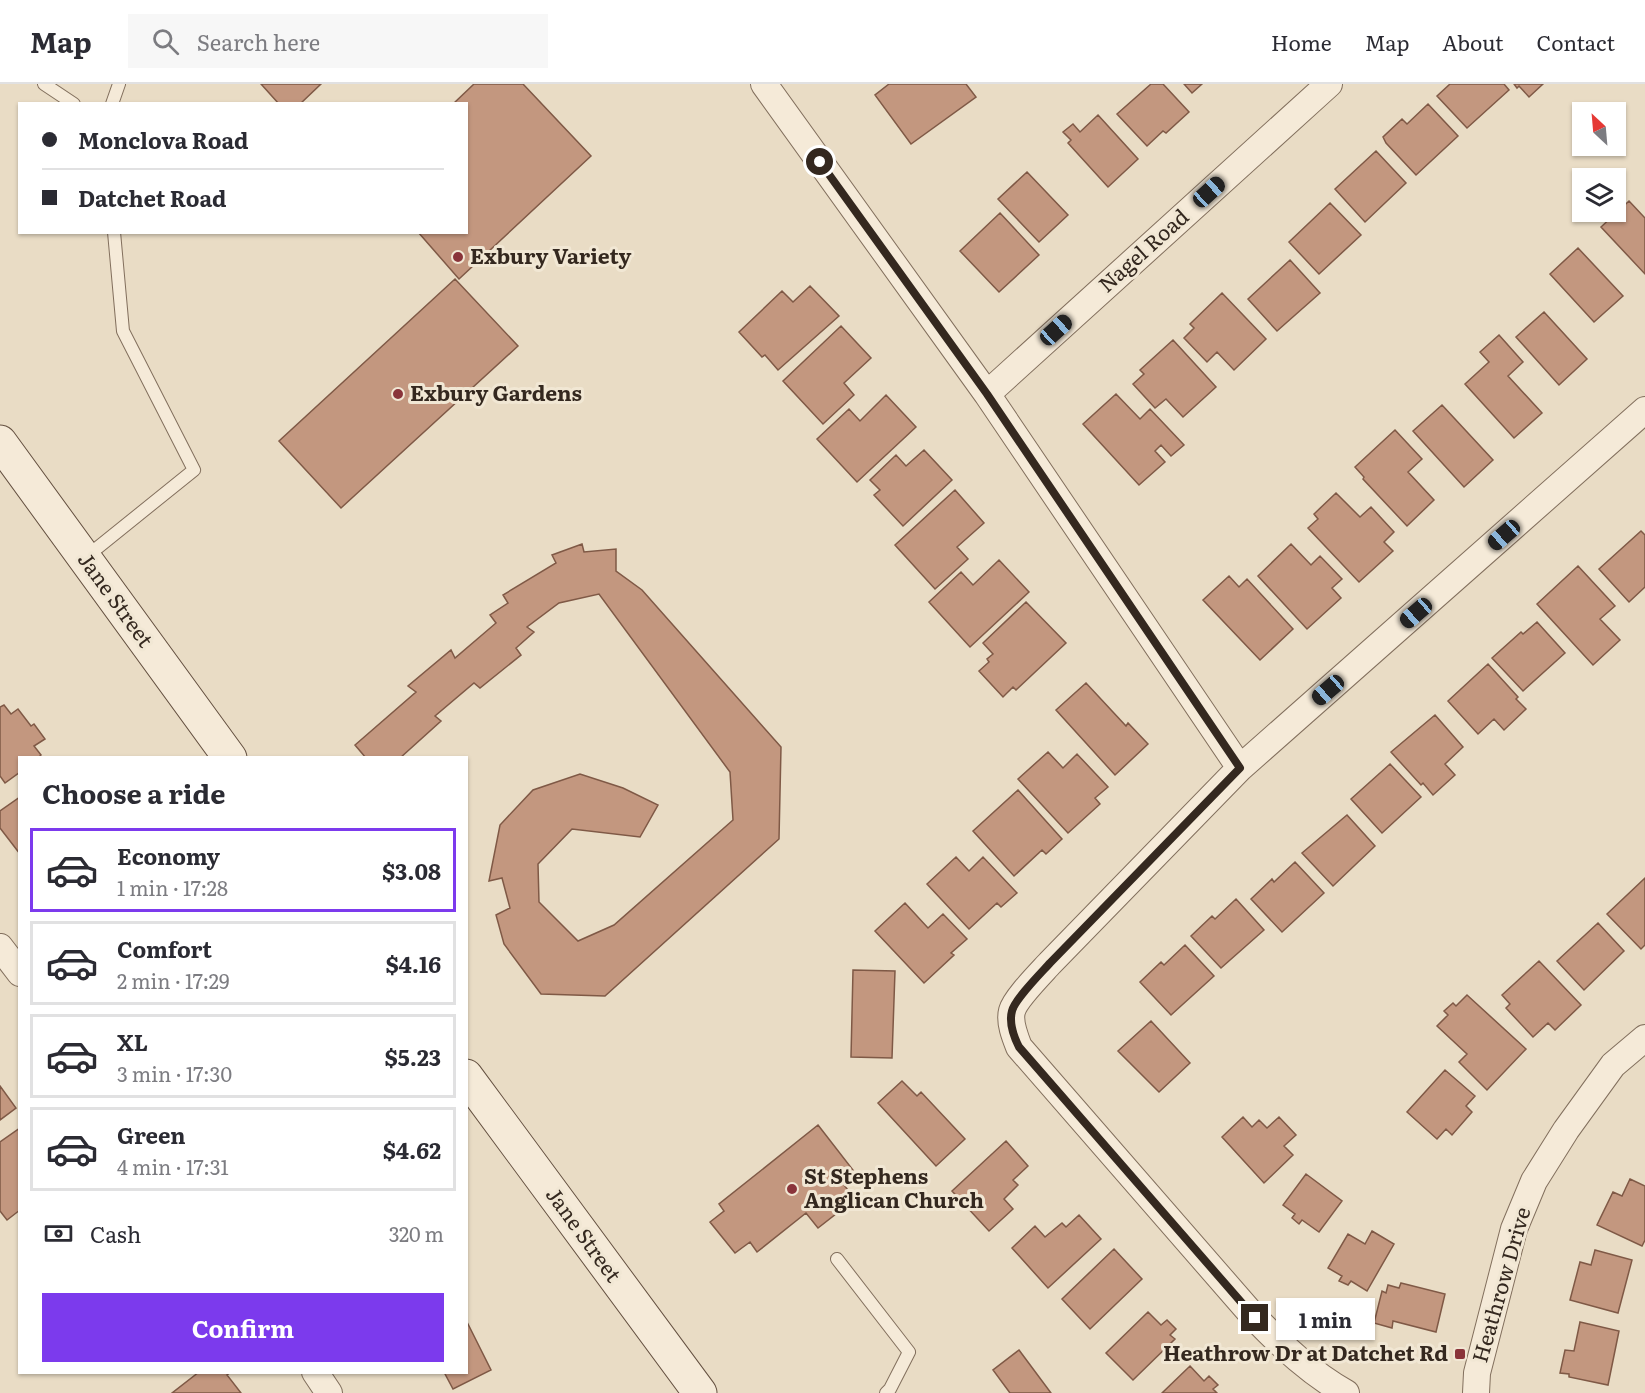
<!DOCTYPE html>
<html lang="en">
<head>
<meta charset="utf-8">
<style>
  :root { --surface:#fff; --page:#f7f7f7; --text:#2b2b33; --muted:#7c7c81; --line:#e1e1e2; --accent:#7c3aed }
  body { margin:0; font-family:Literata,serif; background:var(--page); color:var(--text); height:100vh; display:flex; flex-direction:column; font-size:22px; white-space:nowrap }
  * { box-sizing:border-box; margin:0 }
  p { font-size:20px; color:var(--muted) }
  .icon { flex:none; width:33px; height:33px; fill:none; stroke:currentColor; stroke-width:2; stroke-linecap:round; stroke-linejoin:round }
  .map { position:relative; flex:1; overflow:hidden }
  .panel { position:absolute; left:18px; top:672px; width:450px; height:618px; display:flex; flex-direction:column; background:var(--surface); border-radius:0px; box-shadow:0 2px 4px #0004 }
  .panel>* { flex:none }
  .hud { position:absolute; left:18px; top:18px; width:450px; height:132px; border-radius:0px; box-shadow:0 2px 4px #0004; display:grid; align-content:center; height:132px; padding:0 24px; background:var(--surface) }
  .needle { width:39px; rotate:334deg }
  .buttons { position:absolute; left:1572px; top:18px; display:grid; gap:12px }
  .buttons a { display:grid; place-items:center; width:54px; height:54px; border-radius:0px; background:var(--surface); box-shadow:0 2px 4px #0004; font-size:30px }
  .end { position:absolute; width:27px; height:27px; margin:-14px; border:8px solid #34281f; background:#fff; box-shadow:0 0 0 3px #fff }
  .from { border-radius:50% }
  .bubble { position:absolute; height:42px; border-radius:0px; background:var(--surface); box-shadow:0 2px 4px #0004; font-size:20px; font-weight:700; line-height:42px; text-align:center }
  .car { position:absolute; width:18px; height:36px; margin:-18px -9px; border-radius:8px; box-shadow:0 0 4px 2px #0007; background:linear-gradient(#222 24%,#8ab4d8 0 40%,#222 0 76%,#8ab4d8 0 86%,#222 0) }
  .hud b { display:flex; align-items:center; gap:21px; height:57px; font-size:22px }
  .hud b+b { border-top:2px solid var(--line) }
  .hud i { width:15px; height:15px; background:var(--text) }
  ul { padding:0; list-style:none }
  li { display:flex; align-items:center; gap:18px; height:84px; margin:0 12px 9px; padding:0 12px; border:3px solid var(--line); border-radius:0px }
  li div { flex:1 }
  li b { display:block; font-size:22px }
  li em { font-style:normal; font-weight:700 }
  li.selected { border-color:var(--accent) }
  li>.icon { width:54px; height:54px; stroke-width:1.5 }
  h2 { padding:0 24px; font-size:27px; line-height:72px }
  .pay { display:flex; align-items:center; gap:15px; height:66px; padding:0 24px; font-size:22px }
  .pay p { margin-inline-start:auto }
  .action { display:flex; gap:12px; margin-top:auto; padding:12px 24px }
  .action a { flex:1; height:69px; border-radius:0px; background:var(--accent); color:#fff; font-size:24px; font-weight:700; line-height:69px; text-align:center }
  header { display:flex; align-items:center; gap:36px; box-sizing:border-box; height:84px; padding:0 30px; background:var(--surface); border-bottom:2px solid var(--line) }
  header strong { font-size:28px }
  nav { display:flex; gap:33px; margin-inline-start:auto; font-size:21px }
  .search { width:420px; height:54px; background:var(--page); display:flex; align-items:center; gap:15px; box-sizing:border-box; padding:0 21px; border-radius:0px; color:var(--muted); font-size:22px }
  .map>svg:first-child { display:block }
  .building { fill:#c3977f; stroke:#7f5946; stroke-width:1.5 }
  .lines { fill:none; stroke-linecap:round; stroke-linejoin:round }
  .service-casing { stroke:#826f5d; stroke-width:14 }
  .minor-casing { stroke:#826f5d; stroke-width:28 }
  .secondary-casing { stroke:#645040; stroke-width:35 }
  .service { stroke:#f5ead8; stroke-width:12 }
  .minor { stroke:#f5ead8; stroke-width:26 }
  .secondary { stroke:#f5ead8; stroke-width:33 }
  .route { stroke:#34281f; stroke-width:8 }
  .poi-dot { fill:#8a343a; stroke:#f1e7d4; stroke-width:2 }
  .labels { text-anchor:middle; stroke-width:6; stroke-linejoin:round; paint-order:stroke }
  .street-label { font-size:21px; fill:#34281f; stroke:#f1e7d4 }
  .poi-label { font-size:21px; font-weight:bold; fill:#34281f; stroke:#f1e7d4; text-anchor:start }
</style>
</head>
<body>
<header>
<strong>Map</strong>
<div class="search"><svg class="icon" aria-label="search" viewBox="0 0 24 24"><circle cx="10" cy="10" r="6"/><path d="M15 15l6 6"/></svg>Search here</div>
<nav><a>Home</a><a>Map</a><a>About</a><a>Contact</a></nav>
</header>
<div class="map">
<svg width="1645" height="1309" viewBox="0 0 1645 1309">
  <rect width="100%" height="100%" fill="#e9dcc5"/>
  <!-- building -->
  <path class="building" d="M261,0H321L300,20H279Z
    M474,0H523L591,72L459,195L418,148H466V20H453Z
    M889,0H966L976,13L911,60L875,11Z
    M1151,0H1163L1189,28L1166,49L1163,47L1147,62L1117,30Z
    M1184,0H1202L1192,9Z
    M1450,0H1504L1509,6L1467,44L1437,12Z
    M1514,0H1543L1529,13L1519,2L1517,4Z
    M1428,20L1458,52L1416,91L1386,59L1383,53L1402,35L1407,40Z
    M1098,31L1138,75L1108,103L1068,59L1071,56L1063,48L1073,40L1080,48Z
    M1376,67L1406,99L1365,138L1335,105Z
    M1027,88L1068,131L1039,158L998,115Z
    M1629,117L1645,134V190L1601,143Z
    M1330,119L1361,151L1319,190L1289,158Z
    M1000,129L1039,171L999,208L960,167Z
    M1578,164L1623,212L1594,238L1550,190Z
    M1290,176L1320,209L1277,247L1248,215Z
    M455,195L518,262L341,424L279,357Z
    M810,202L839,232L778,286L765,271L762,273L739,248L782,207L793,218Z
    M1222,209L1266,255L1234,286L1217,268L1207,278L1184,254L1194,244L1190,240Z
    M1544,228L1587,275L1559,301L1516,253Z
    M841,242L871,274L844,299L854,311L823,340L783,297Z
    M1499,251L1523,278L1508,292L1542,329L1514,354L1465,300L1489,278L1480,268Z
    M1173,256L1216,303L1183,333L1166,315L1155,324L1133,300L1144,290L1140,286Z
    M1116,310L1140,335L1150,325L1184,361L1171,372L1161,361L1155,367L1165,378L1139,401L1083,340Z
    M886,311L916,343L857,398L817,355L849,325L860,337Z
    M1442,321L1493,376L1464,403L1413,347Z
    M1395,346L1422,375L1408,388L1434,416L1407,442L1363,395L1364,393L1355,383Z
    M924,366L952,396L903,442L874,411L880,406L870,396L896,371L906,382Z
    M955,406L984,439L957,463L968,475L935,505L895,461Z
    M1336,409L1360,433L1371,423L1394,448L1384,458L1393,467L1359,498L1308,444L1318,435L1314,430Z
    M1641,447L1645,451V503L1629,518L1599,485Z
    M582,460L584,468L616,465V487L642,506L781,663L779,755L605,912L541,910L504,860L496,831L510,824L502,794L489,797L500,741L533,706L580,690L623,704L658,721L640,753L572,745L538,780L539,818L578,857L614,841L733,736L730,688L599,510L559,519L527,543L534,548L516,564L521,571L480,604L474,599L435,632L441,637L400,674H366L355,661L416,608L408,602L451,566L455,574L496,539L490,531L508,519L503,511L556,479L552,471Z
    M1291,460L1311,481L1320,472L1342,495L1332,504L1341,514L1307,545L1258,492Z
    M999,476L1029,508L970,563L929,518L961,488L973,501Z
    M1578,482L1615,522L1600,535L1620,556L1593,581L1537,520Z
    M1229,492L1239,503L1247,495L1293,545L1260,576L1203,516Z
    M1026,518L1066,559L1016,606L1013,603L1003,613L979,587L989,578L987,575L993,570L983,559Z
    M1537,538L1565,569L1523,607L1492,574L1521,548L1523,550Z
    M1488,580L1518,613L1516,615L1526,625L1504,646L1494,635L1478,650L1448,617Z
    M1086,599L1126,642L1128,639L1148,660L1115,691L1056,626Z
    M4,621L11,630L18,625L31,642L34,640L45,655L34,662L41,671L38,674H20V688L5,699L0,692V623Z
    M1435,631L1463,663L1445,680L1455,691L1433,711L1423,699L1421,701L1391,668Z
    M1048,668L1063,684L1077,670L1108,703L1095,714L1100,720L1068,749L1018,695Z
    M1390,680L1421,713L1382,749L1351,715Z
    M1018,706L1062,755L1046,770L1042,766L1014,792L973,747Z
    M20,713V770L0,744V727Z
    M1347,731L1375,762L1333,802L1302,769Z
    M956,773L969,787L983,773L1017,809L1001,823L997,819L969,845L927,800Z
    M1295,778L1324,809L1282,848L1251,815L1272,795L1274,798Z
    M1645,794V861L1641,865L1607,830Z
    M1236,815L1264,846L1221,884L1191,852L1212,832L1215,835Z
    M905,819L928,844L943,830L967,855L951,869L954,871L924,899L875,847Z
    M1598,839L1624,867L1584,906L1557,877Z
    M1185,861L1214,892L1171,931L1140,898L1161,878L1164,881Z
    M1539,877L1581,921L1555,946L1548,939L1533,953L1506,924L1510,920L1502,911Z
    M853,886L895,887L892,974L851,973Z
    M1467,911L1526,965L1487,1006L1459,978L1467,970L1437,942L1448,931L1444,927L1453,919L1456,922Z
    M1151,937L1190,979L1159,1008L1118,967Z
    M1445,986L1475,1012L1466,1022L1472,1028L1452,1051L1446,1045L1437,1055L1407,1028Z
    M902,997L917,1012L921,1008L965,1055L936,1082L878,1019Z
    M0,1002L16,1024L0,1036Z
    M1243,1033L1252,1043L1259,1036L1267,1044L1279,1033L1296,1051L1284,1062L1293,1071L1264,1099L1222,1053Z
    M818,1041L853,1086L840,1096L855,1115L818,1144L806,1129L757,1168L750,1158L735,1169L710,1138L724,1127L719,1120Z
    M20,1044V1126L7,1136L0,1127V1058Z
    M1006,1057L1028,1082L1013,1096L1018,1101L1004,1115L1013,1125L989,1147L952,1107Z
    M1306,1090L1342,1117L1319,1148L1302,1136L1299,1140L1292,1134L1295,1130L1283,1121Z
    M1630,1095L1645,1102V1156L1642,1162L1597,1141L1613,1108L1622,1112Z
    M1079,1131L1101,1155L1048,1204L1012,1164L1035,1142L1045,1153L1062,1139L1066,1143Z
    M1372,1147L1394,1160L1367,1207L1351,1197L1348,1201L1339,1197L1342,1192L1328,1184L1348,1150L1365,1160Z
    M1114,1165L1142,1195L1090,1245L1062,1215Z
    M1595,1166L1632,1176L1618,1229L1570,1216L1580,1178L1591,1181Z
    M1401,1199L1445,1210L1436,1248L1393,1237L1392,1244L1374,1239L1382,1207L1386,1209L1388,1201L1399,1204Z
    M1148,1228L1161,1241L1167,1236L1176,1245L1170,1251L1175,1255L1133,1296L1106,1269Z
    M466,1236L491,1286L453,1305L444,1288H466Z
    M1580,1238L1619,1247L1608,1301L1569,1293V1290L1560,1289L1565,1266L1574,1267Z
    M1019,1266L1051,1309H1010L993,1286Z
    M1190,1282L1204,1297L1209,1292L1218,1301L1213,1305L1217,1309H1162Z
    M199,1288H231L227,1291L241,1309H172Z"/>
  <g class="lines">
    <defs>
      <path id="service" d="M44,0L74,20
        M112,20L119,0
        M86,473L194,386L123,247L114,148
        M837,1175L909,1268L890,1305L886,1309"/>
      <path id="minor" d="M764,0L987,310L1240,684
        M987,310L1329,0
        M0,863L20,889
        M315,1288L329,1309
        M1346,1309C1311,1289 1283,1263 1255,1234L1019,963C1015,953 1009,938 1012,927C1015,915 1041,889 1050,879L1240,684L1645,326
        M1476,1309L1477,1289L1514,1145L1534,1097L1566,1046L1613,981L1645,954"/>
      <path id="secondary" d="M0,358L230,674
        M466,992L700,1309"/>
    </defs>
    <!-- service casing -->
    <use href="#service" class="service-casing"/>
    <!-- minor casing -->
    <use href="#minor" class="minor-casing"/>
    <!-- secondary casing -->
    <use href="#secondary" class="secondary-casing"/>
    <!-- service -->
    <use href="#service" class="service"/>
    <!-- minor -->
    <use href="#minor" class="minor"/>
    <!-- secondary -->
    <use href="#secondary" class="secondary"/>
  </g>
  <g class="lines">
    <!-- route -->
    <path class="route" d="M820,78L987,310L1240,684L1050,879C1041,889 1015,915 1012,927C1009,938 1014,953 1019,963L1255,1234"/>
  </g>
  <!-- markers -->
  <g class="poi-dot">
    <circle cx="458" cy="173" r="6"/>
    <circle cx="398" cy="310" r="6"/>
    <circle cx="792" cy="1105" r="6"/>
    <rect x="1454" y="1264" width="12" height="12" rx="3"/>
  </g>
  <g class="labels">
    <!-- street labels -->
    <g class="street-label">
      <text transform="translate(1144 167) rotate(-42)" y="7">Nagel Road</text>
      <text transform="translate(115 516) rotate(54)" y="7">Jane Street</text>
      <text transform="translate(583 1151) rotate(54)" y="7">Jane Street</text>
      <text transform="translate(1502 1201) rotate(-74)" y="7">Heathrow Drive</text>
    </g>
    <!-- poi labels -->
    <g class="poi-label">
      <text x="470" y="180">Exbury Variety</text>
      <text x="410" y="317">Exbury Gardens</text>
      <text x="804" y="1100">St Stephens<tspan x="804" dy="24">Anglican Church</tspan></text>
      <text x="1448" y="1277" text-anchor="end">Heathrow Dr at Datchet Rd</text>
    </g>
  </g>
</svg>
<div class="buttons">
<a><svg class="needle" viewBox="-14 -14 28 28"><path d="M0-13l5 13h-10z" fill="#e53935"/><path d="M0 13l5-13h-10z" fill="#7c7c81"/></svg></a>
<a><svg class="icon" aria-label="layers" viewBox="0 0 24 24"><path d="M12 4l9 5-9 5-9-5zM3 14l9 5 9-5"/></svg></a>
</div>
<i class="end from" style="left:820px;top:78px"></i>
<i class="end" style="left:1255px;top:1234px"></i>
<div class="bubble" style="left:1276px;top:1214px;width:99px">1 min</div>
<i class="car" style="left:1209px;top:108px;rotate:48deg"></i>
<i class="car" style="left:1056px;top:246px;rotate:48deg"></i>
<i class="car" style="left:1504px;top:451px;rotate:229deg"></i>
<i class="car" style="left:1416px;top:529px;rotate:229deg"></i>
<i class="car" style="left:1328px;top:606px;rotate:229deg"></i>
<div class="hud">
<b><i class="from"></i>Monclova Road</b>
<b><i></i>Datchet Road</b>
</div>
<section class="panel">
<h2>Choose a ride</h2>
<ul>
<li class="selected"><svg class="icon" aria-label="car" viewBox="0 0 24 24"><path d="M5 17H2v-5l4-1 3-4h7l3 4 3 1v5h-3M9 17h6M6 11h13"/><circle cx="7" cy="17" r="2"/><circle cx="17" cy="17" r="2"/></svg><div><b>Economy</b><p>1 min · 17:28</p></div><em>$3.08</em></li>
<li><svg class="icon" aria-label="car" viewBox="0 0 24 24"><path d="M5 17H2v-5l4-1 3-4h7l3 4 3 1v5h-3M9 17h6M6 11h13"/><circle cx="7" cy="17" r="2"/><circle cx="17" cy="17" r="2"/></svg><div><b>Comfort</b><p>2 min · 17:29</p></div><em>$4.16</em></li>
<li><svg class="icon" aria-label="car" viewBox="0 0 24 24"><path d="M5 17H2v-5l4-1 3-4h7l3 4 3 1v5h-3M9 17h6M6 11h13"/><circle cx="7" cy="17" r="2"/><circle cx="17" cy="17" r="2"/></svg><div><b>XL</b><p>3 min · 17:30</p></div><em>$5.23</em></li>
<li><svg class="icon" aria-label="car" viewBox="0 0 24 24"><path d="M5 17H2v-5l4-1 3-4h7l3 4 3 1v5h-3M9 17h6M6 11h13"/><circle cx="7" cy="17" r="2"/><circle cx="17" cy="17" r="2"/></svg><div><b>Green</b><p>4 min · 17:31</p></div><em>$4.62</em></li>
</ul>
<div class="pay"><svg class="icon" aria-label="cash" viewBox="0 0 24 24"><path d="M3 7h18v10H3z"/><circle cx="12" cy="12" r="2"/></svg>Cash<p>320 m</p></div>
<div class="action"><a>Confirm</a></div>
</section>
</div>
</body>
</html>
